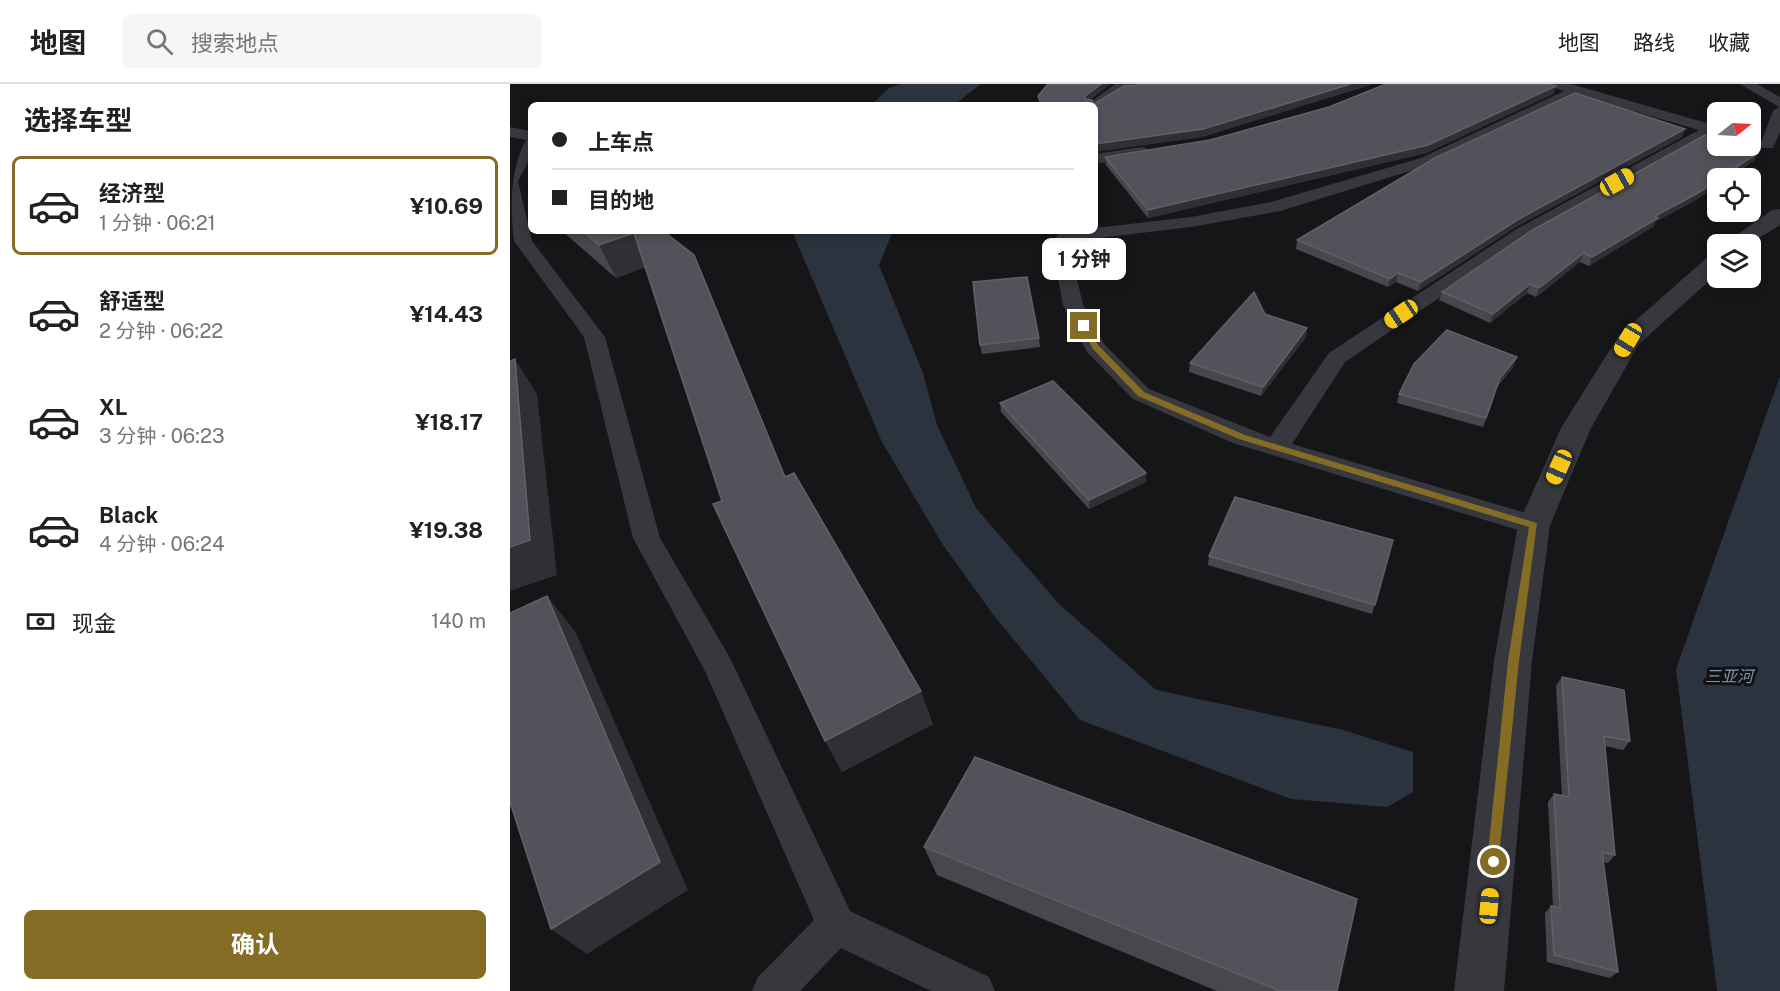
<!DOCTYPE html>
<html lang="zh">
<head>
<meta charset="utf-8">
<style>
  :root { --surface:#fff; --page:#f6f6f6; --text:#222; --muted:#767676; --line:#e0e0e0; --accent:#856c25 }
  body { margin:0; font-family:"Public Sans","Noto Sans SC",sans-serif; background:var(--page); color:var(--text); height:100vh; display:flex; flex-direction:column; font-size:22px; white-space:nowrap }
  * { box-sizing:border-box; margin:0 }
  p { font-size:20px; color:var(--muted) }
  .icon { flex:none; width:33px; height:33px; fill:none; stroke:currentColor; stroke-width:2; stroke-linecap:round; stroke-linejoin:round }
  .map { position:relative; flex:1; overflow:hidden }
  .details { display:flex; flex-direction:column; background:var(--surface); width:510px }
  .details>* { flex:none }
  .guide { position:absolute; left:18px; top:18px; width:570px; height:132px; border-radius:9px; box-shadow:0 3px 9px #0003; display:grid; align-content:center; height:132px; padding:0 24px; background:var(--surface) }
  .needle { width:39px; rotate:72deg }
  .tools { position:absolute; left:1197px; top:18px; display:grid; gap:12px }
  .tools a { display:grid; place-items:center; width:54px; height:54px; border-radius:9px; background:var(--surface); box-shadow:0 3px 9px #0003; font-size:30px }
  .end { position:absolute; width:27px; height:27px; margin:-14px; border:8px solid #856c25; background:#fff; box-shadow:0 0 0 3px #fff }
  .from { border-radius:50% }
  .bubble { position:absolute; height:42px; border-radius:9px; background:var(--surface); box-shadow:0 3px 9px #0003; font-size:20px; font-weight:700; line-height:42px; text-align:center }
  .car { position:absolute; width:18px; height:36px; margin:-18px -9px; border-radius:8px; box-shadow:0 0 4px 2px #0007; background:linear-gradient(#f5c518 24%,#345 0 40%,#f5c518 0 76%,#345 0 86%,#f5c518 0) }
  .guide b { display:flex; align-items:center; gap:21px; height:57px; font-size:22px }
  .guide b+b { border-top:2px solid var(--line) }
  .guide i { width:15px; height:15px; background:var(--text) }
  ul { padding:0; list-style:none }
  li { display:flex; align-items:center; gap:18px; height:99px; margin:0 12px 9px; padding:0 12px; border:3px solid transparent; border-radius:9px }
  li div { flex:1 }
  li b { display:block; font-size:22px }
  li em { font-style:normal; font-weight:700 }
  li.current { border-color:var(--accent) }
  li>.icon { width:54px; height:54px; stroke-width:1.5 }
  h2 { padding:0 24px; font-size:27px; line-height:72px }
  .pay { display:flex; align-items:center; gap:15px; height:66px; padding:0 24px; font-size:22px }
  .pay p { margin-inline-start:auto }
  .action { display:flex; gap:12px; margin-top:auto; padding:12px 24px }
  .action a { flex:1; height:69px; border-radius:9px; background:var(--accent); color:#fff; font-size:24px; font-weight:700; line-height:69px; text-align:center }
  header { display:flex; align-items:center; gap:36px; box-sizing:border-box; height:84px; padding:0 30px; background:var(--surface); border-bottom:2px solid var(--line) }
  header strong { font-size:28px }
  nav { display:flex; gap:33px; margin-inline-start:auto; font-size:21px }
  .search { width:420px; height:54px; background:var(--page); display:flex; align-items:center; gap:15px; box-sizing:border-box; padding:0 21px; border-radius:9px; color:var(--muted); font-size:22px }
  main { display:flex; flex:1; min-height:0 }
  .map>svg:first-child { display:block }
  .water { fill:#2b343e }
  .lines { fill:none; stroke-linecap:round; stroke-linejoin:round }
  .service { fill:#37383e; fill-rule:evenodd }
  .minor { fill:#37383e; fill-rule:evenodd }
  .wall { fill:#47474e }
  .shaded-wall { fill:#2f2f34 }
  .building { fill:#52525a; stroke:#5f6069; stroke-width:1.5 }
  .route { fill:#856c25 }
  .labels { text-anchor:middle; stroke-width:6; stroke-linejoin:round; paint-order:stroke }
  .water-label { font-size:16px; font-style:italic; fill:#7b97b8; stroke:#111114 }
</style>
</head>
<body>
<header>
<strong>地图</strong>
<div class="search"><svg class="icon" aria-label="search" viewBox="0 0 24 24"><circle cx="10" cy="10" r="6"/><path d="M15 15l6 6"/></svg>搜索地点</div>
<nav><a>地图</a><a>路线</a><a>收藏</a></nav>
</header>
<main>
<section class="details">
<h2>选择车型</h2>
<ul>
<li class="current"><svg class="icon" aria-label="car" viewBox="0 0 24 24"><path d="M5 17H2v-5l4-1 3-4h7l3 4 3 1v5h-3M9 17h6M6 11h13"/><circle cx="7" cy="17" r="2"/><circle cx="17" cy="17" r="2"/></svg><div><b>经济型</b><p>1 分钟 · 06:21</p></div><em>¥10.69</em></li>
<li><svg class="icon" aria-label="car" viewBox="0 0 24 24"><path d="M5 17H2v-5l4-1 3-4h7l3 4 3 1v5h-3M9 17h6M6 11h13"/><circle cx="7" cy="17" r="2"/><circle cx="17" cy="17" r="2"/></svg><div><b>舒适型</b><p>2 分钟 · 06:22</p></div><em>¥14.43</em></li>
<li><svg class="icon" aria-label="car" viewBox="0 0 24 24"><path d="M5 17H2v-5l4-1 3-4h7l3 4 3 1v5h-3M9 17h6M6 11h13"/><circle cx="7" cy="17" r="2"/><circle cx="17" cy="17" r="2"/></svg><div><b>XL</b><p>3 分钟 · 06:23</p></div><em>¥18.17</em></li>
<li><svg class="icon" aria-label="car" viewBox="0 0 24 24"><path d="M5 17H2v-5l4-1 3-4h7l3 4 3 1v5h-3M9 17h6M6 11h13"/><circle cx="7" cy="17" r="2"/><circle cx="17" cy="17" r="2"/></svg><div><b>Black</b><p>4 分钟 · 06:24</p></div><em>¥19.38</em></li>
</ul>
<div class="pay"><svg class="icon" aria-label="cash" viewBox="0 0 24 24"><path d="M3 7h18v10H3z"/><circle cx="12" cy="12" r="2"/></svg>现金<p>140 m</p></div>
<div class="action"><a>确认</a></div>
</section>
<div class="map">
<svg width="1270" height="907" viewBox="0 0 1270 907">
  <rect width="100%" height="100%" fill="#161619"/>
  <!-- water -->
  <path class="water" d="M391,0H471L444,21H361L379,4Z
    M282,147H383L369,181L413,289L427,341L466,424L548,519L646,606L833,646L903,668V708L877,723L781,715L570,636L482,529L433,461L372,358Z
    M1270,292V907H1207L1166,585Z"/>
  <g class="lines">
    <!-- service -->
    <path class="service" d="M605,0H621L589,24L577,21Z
      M1061,0L1207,42L1208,51L1203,50L1017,154L835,278L782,360L1033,434L1037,441L1033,448L1024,451L723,359L623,315L577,268L553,221L545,178L546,153L549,149L585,147V144L681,133L761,118L911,74L1054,7L1045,4L1044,0ZM1068,11L1189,46L1005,146L819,269L760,353L639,305L594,260L573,221L563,178L564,157L681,143L770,127L923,80Z
      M1230,0H1247L1270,13V48L1263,64H1253L1250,61L1263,27L1269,23Z
      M0,43L21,47V73L8,97L22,157L95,253L150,454L220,574L340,827L479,893L485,907H421L331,864L290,907H242L248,893L304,836L195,587L123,454L74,253L4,157C0,123 0,84 16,56L0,53Z
      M632,63L638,65L640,68L638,71L585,80V70Z"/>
    <!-- minor -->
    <path class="minor" d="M1270,125V141L1239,160H1214L1262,126Z
      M1208,169V189L1129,260L1081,344L1040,441L1022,577L994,907H944L984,577L1008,441L1051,344L1109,251L1200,171Z"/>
  </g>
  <!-- wall -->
  <path class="wall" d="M1046,2L1043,10L916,69L638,134L596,81L595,73L700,56L819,23Z
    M1175,45L1172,53L1004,144L908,207L886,198L878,203L786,165L787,156Z
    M1244,77L1218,94H1208V101L1184,117L1145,138L1144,142L1079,182L1070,178L1026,213L1017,209L980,239L929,216L932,208Z
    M52,147H153L275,392L423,640L332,688L212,417L135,183L106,194Z
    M796,253L751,312L679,288L680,279Z
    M529,254L530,263L472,270L470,261Z
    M1004,282L987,303L973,343L887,319L889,310Z
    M490,319L636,389V398L579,425L491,328Z
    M883,456L862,530L698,481L699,472Z
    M1052,593L1120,657L1113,666L1095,662L1105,771L1098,779L1093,778L1108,888L1100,894L1037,878L1035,829L1041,822L1043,823L1038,718L1044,710L1052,712L1046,602Z
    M414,763L827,907H707L427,791Z"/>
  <!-- shaded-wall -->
  <path class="shaded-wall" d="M591,0H601L576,19L575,12Z
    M841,0H864L693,53L585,68V60Z
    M1046,2L1043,10L916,69L638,134V126Z
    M1175,45L1172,53L1004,144L908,207L911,198L1007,136Z
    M1248,69L1244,77L1218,94H1210Z
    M1208,96V101L1184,117L1145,138L1144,142L1079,182L1082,173L1145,132Z
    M124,149L139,182L106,194L89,161Z
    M1074,169L1070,178L1026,213L1029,204Z
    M888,189L886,198L878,203L880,195Z
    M1020,200L1017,209L980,239L983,230Z
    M797,244L796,253L751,312L753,303Z
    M1007,273L1004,282L986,303L990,294Z
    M5,275L27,310L47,491L0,507V463Z
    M636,389V398L579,425V416Z
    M37,512L65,547L178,806L77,870L41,845Z
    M411,607L423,640L332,688L315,657Z"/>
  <!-- building -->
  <path class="building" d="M538,0H591L575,12V15L582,16L584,20L614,2L639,0H841L693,45L585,60V21H531L528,12Z
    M876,0H1039L1046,2L918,61L638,126L595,73L700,56L819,23Z
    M1065,9L1175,45L1007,136L911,198L888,189L880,195L787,156L925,74Z
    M1195,51L1208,55V62H1226L1248,69L1210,94H1208V96L1188,109L1145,132L1148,134L1082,173L1074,169L1029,204L1020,200L983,230L932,208L1021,147Z
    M73,147H153L184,171L275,393L284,389L411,607L315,657L203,420L212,417L124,149L89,161Z
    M517,193L529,254L470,261L463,198Z
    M744,208L755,230L797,244L753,303L680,279Z
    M937,246L1007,273L990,294L976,334L889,310L904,280Z
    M5,275L20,456L0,463V277Z
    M543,297L636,389L579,416L490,319Z
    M725,413L883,456L865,521L699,472Z
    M37,512L150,778L41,845L0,718V529Z
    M1052,593L1114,606L1120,657L1094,652L1105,771L1092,768L1108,888L1044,871L1041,822L1050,824L1044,710L1059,713Z
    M465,673L847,815L827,907H770L414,763Z"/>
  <!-- route -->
  <path class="route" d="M574,240L589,262L634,308L735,351L1027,439L1009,577L988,782L984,784L977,778L998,577L1019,443L729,355L628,312L583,265L571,242Z"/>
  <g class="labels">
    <!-- water labels -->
    <g class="water-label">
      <text x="1219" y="598">三亚河</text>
    </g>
  </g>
</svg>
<div class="tools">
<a><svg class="needle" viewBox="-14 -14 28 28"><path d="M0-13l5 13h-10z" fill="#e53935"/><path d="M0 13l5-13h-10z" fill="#767676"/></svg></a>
<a><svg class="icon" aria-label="locate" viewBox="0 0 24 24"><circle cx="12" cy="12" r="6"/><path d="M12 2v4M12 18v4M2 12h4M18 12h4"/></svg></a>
<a><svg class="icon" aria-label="layers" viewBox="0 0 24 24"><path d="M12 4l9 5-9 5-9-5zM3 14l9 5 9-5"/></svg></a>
</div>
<i class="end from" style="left:984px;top:778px"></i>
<i class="end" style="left:574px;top:242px"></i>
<div class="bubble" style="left:532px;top:154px;width:84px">1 分钟</div>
<i class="car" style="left:1107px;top:98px;rotate:61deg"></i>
<i class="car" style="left:891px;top:230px;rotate:236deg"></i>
<i class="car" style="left:1118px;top:256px;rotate:211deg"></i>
<i class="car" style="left:1049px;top:383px;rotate:204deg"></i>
<i class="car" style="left:979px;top:822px;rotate:5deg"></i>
<div class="guide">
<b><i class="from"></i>上车点</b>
<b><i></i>目的地</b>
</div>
</div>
</main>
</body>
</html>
